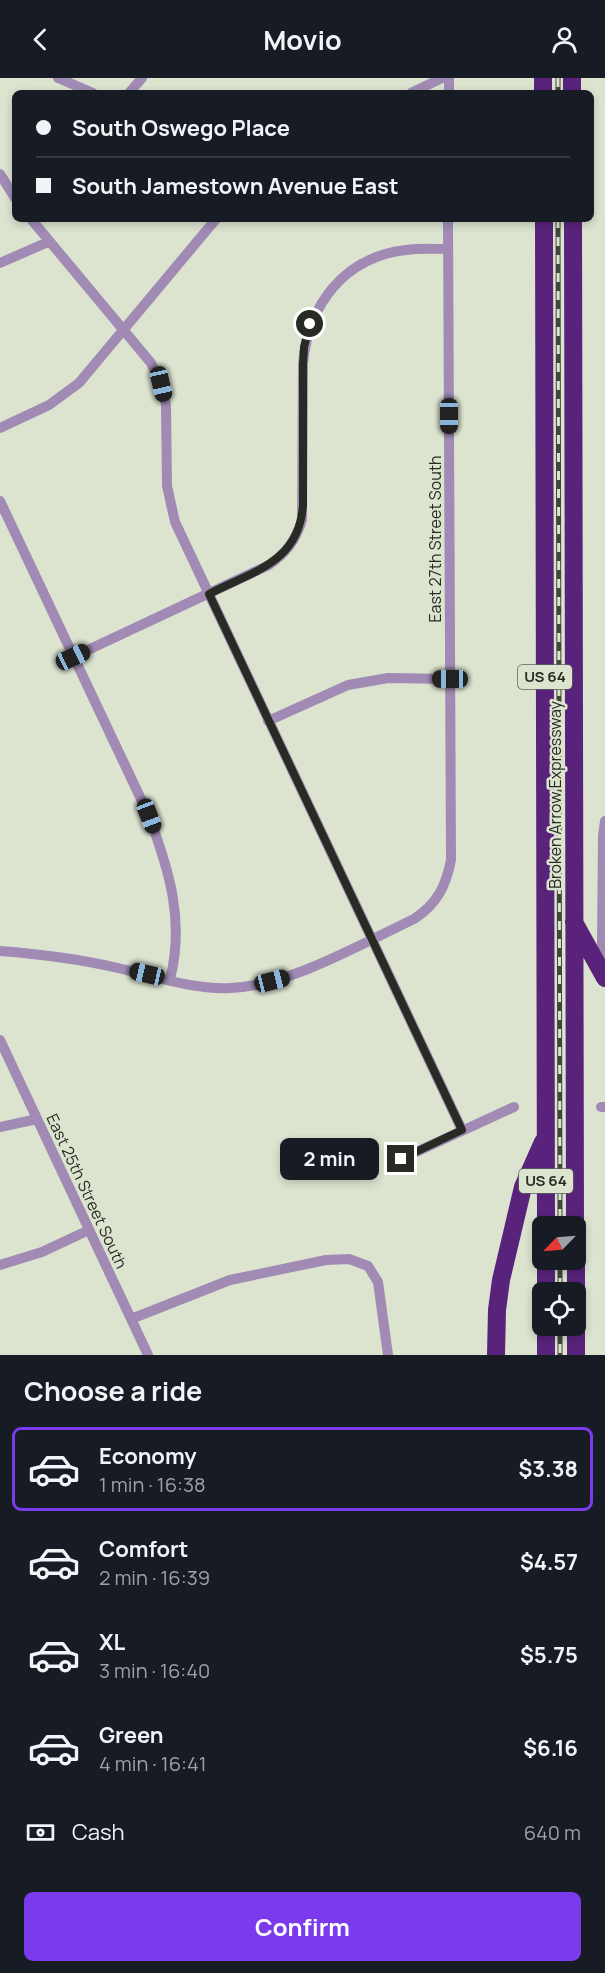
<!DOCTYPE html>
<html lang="en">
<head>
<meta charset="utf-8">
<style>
  :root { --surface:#171b24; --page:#20242c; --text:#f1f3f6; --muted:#9ea1a6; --line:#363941; --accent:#7c3aed }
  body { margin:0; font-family:Manrope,sans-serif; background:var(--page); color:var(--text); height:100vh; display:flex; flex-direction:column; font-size:22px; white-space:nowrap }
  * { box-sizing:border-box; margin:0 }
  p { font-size:20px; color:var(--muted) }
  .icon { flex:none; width:33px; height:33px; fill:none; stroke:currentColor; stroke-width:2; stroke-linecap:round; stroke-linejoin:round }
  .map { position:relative; height:1277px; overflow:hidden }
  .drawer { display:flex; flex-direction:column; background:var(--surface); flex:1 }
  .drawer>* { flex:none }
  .hud { position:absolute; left:12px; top:12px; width:582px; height:132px; border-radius:9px; box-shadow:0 3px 9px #0003; display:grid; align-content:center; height:132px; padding:0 24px; background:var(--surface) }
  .needle { width:39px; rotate:245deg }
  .controls { position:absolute; left:532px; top:1138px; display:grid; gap:12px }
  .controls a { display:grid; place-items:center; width:54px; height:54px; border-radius:9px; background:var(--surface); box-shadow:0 3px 9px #0003; font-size:30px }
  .end { position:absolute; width:27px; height:27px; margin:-14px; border:8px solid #282b24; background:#fff; box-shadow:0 0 0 3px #fff }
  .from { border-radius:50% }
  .bubble { position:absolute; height:42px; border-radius:9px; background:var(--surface); box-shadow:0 3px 9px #0003; font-size:20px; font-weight:700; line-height:42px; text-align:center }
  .car { position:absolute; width:18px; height:36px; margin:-18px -9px; border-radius:8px; box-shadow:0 0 4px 2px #0007; background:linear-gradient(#222 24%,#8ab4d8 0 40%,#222 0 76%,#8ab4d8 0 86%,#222 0) }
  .hud b { display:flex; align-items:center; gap:21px; height:57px; font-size:22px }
  .hud b+b { border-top:2px solid var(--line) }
  .hud i { width:15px; height:15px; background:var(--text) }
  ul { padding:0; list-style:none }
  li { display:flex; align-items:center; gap:18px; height:84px; margin:0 12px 9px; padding:0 12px; border:3px solid transparent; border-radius:9px }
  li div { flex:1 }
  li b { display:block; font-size:22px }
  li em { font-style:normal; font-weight:700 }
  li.current { border-color:var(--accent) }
  li>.icon { width:54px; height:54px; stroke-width:1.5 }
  h2 { padding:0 24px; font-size:27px; line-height:72px }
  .pay { display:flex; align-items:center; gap:15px; height:66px; padding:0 24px; font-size:22px }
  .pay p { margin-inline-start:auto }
  .button { display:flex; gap:12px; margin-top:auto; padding:12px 24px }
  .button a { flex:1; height:69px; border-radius:9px; background:var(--accent); color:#fff; font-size:24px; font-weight:700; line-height:69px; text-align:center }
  header { display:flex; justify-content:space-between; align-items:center; height:78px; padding:0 24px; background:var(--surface); font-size:27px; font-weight:700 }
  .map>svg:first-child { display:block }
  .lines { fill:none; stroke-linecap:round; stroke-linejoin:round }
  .street { stroke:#a18bb5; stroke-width:10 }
  .highway { stroke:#59237c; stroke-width:18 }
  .rail-casing { stroke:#41453c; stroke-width:5 }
  .rail { stroke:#dce4d0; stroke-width:3; stroke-dasharray:9; stroke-linecap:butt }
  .route { stroke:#282b24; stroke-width:8 }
  .labels { text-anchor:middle; stroke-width:5; stroke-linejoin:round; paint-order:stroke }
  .shield { fill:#dce4d0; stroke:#5e6258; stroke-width:1.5 }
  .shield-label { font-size:15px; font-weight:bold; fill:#282b24 }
  .street-label { font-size:16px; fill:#282b24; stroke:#dce4d0 }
</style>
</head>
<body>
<header><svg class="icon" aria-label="back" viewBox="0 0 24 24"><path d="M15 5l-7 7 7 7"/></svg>Movio<svg class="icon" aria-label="person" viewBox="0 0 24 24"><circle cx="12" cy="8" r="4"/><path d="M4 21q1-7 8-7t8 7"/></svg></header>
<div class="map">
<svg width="605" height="1277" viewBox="0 0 605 1277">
  <rect width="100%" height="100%" fill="#dce4d0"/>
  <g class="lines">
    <!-- street -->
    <path class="street" d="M58,0L93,15
      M449,0V15
      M129,15L142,0
      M411,15L442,0
      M0,96L15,120
      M31,141L151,285L161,306L166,327L167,408L175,444L462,1052
      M0,185L48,164
      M0,350L49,327L79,305L216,141
      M0,423L149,738C169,792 185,843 170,901
      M73,579L269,487C286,475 296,462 302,442L303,286C308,227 344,179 406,172C420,170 434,171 448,171
      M268,643L348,607L388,600L450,601
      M605,743L603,758L602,866L605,878
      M0,873C40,876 79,881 118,890C154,898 193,912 231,910C289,908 361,866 414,841C437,826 446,808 451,782L448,141
      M0,962L148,1277
      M601,1029H605
      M0,1049L37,1041
      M401,1081L514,1029
      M0,1187L42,1174L89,1152
      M131,1241L230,1202L326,1182L349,1181L368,1188L378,1204L388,1277"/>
    <!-- highway -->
    <path class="highway" d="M543,0V15
      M572,0V15
      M544,141L546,1149
      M573,141L575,1149
      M574,844L605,900
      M576,1182V1215
      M546,1215V1182
      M576,1248V1277
      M496,1277L497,1232L501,1202L523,1109L543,1064
      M546,1277V1248"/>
    <defs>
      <path id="rail" d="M558,0V15
        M558,141L560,1149
        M560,1182V1215
        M560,1248V1277"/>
    </defs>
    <!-- rail casing -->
    <use href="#rail" class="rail-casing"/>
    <!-- rail -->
    <use href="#rail" class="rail"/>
  </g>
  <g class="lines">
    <!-- route -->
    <path class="route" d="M310,246L304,269L303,286V427C299,485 253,493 209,516L462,1052L401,1081"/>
  </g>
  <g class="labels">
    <!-- shield labels -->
    <g class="shield">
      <rect x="518" y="587" width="54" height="24" rx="4.5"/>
      <rect x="519" y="1091" width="54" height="24" rx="4.5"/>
    </g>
    <g class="shield-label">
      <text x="545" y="604">US 64</text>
      <text x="546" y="1108">US 64</text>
    </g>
    <!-- street labels -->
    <g class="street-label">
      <text transform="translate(435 461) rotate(-90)" y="6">East 27th Street South</text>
      <text transform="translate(555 717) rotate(-90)" y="6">Broken Arrow Expressway</text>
      <text transform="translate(87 1113) rotate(65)" y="6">East 25th Street South</text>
    </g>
  </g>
</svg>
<div class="controls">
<a><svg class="needle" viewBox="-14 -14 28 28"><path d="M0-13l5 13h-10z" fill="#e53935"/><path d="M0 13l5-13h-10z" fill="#9ea1a6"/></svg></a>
<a><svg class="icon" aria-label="locate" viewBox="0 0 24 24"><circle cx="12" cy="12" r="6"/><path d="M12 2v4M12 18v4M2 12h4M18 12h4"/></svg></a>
</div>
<i class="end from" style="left:310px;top:246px"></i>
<i class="end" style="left:401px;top:1081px"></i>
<div class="bubble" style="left:280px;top:1060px;width:99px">2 min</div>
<i class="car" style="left:161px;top:306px;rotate:167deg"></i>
<i class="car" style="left:449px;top:338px;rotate:180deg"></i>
<i class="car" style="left:73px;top:579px;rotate:65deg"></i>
<i class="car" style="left:450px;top:601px;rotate:270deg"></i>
<i class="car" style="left:149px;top:738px;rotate:159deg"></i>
<i class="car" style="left:147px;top:896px;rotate:283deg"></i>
<i class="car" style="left:272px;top:903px;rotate:76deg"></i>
<div class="hud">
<b><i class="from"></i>South Oswego Place</b>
<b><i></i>South Jamestown Avenue East</b>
</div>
</div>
<section class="drawer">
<h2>Choose a ride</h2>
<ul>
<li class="current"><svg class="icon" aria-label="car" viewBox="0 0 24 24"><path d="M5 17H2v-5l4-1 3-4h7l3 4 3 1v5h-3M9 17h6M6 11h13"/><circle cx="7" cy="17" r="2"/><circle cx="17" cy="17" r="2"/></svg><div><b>Economy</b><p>1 min · 16:38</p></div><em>$3.38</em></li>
<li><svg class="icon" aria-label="car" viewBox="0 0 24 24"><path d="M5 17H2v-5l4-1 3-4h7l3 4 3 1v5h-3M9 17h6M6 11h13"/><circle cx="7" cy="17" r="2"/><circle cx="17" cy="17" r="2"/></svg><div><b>Comfort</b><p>2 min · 16:39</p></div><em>$4.57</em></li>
<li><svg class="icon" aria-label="car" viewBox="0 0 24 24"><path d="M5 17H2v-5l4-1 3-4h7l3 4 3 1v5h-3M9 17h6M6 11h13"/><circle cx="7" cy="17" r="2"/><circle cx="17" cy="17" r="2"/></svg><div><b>XL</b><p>3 min · 16:40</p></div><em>$5.75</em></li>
<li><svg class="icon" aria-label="car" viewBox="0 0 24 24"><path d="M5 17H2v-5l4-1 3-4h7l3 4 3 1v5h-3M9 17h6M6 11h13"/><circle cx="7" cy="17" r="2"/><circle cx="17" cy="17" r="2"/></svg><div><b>Green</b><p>4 min · 16:41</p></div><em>$6.16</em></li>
</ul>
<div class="pay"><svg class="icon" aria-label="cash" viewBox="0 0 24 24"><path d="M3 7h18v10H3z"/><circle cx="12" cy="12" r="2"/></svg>Cash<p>640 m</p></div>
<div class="button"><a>Confirm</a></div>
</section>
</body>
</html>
